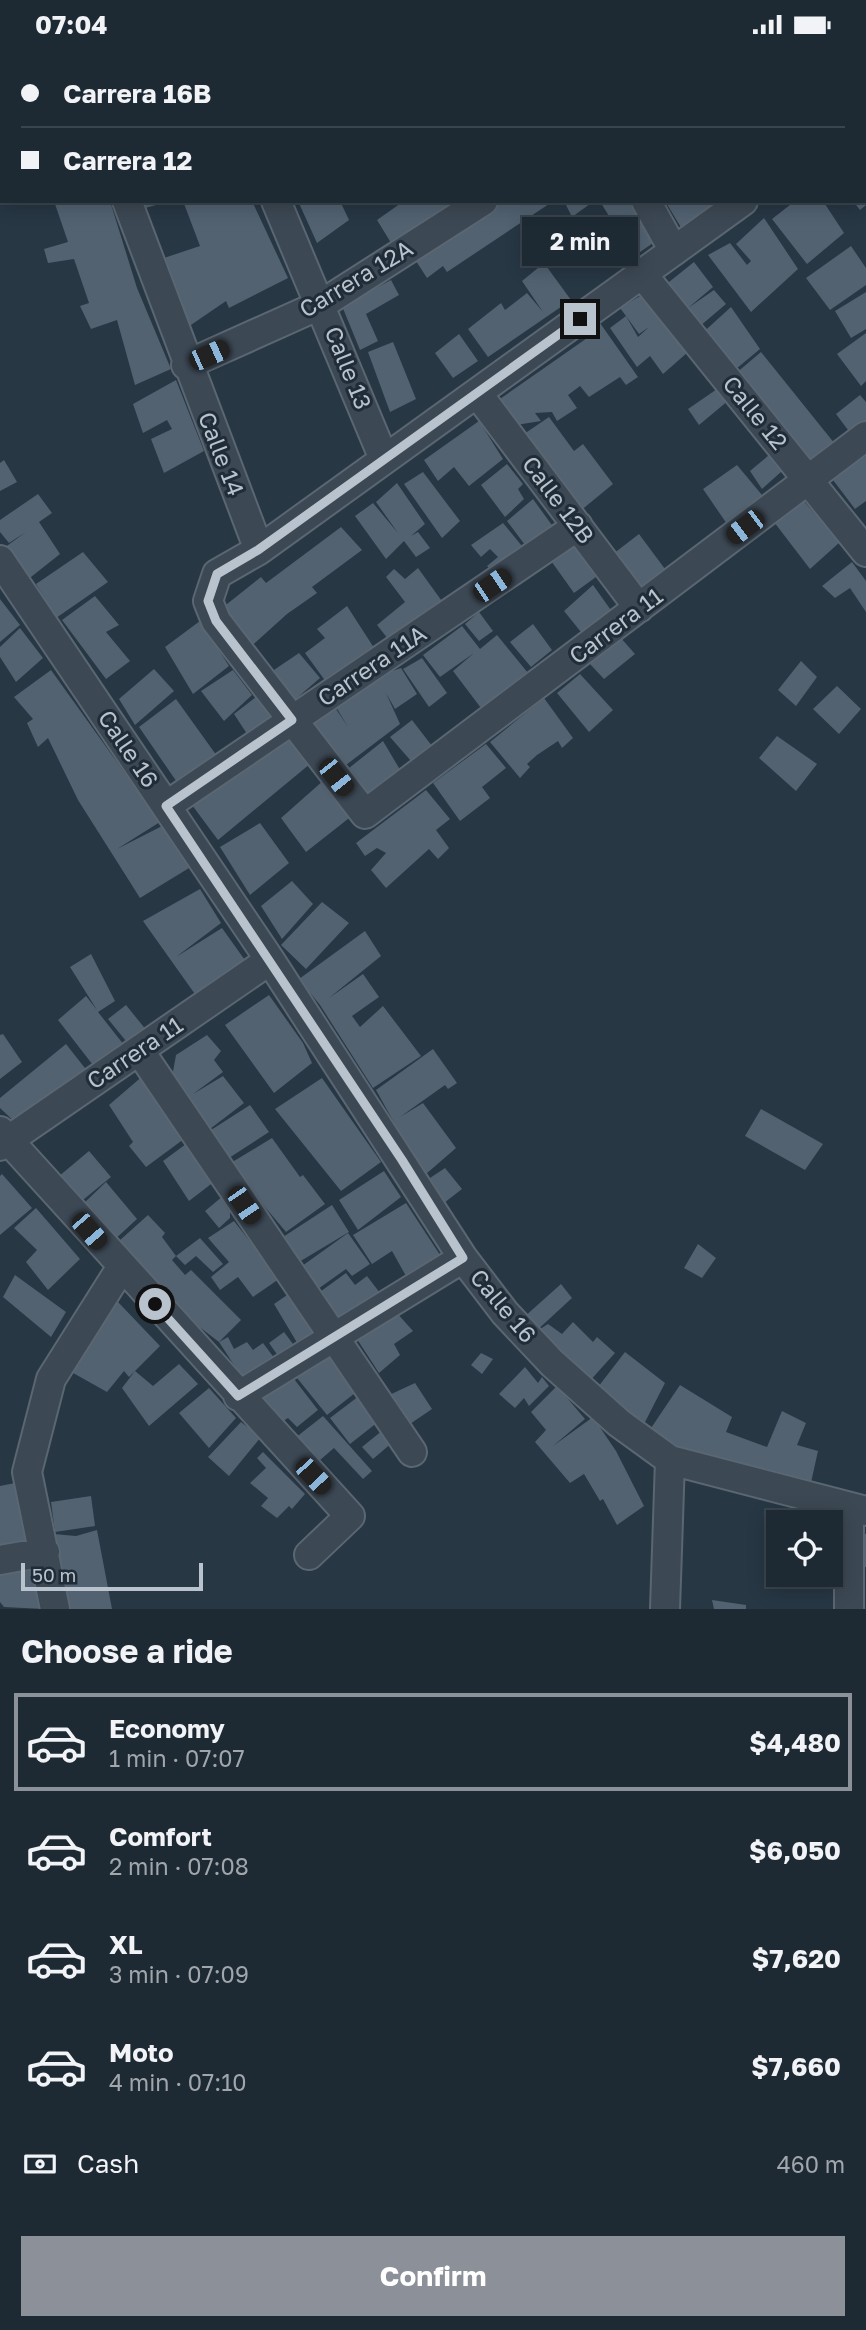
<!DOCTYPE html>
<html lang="en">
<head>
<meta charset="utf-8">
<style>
  :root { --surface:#1d2933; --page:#2a353f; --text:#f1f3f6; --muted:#a0a6ac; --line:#3b454e; --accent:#8c9099 }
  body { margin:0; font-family:"Golos Text",sans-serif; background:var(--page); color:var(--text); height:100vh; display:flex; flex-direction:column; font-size:26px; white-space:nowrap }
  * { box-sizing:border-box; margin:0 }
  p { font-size:23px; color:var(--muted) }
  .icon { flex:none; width:38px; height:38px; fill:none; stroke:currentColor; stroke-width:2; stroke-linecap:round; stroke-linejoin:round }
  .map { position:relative; height:1560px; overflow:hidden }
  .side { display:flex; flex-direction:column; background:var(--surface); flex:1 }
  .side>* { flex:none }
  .guide { position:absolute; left:0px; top:0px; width:866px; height:154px; box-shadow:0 4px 18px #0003,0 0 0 2px var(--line); display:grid; align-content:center; height:154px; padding:0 21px; background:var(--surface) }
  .tools { position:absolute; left:766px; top:1461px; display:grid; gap:14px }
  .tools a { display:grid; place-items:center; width:77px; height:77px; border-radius:0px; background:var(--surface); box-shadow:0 4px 18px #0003,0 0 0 2px var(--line); font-size:35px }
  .scale { position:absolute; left:21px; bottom:18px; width:182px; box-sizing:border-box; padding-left:7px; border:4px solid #b9c3cd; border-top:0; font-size:19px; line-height:24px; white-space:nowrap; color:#b9c3cd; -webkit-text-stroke:5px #202d39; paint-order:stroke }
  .end { position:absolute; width:32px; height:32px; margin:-16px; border:9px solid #b9c3cd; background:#111; box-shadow:0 0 0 4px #111 }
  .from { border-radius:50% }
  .bubble { position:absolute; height:49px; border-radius:0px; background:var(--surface); box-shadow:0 4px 18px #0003,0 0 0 2px var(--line); font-size:23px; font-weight:700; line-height:49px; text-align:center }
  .car { position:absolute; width:21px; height:42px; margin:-21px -10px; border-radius:9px; box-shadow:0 0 5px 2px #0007; background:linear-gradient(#222 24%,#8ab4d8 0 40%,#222 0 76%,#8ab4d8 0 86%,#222 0) }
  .guide b { display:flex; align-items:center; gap:24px; height:66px; font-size:26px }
  .guide b+b { border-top:2px solid var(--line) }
  .guide i { width:18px; height:18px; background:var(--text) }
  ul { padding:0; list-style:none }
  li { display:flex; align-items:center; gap:21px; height:98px; margin:0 14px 10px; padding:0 7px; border:4px solid transparent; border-radius:0px }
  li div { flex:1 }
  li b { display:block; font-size:26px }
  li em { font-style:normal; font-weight:700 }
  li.on { border-color:var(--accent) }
  li>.icon { width:63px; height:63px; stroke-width:1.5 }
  h2 { padding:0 21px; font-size:32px; line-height:84px }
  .pay { display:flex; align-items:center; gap:18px; height:77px; padding:0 21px; font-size:26px }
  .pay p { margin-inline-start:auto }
  .primary-button { display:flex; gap:14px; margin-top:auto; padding:14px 21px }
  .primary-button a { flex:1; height:80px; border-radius:0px; background:var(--accent); color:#fff; font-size:28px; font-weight:700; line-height:80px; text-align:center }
  .status { display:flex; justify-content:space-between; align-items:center; height:49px; padding:0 35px; background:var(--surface); direction:ltr }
  .status svg { height:19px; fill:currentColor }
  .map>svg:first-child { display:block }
  .building { fill:#526271; fill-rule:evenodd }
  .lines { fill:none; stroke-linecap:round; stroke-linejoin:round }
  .minor-casing { stroke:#5a6671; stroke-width:32 }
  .minor { stroke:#3c4854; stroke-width:28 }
  .route { stroke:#b9c3cd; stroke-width:9 }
  .labels { text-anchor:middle; stroke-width:6; stroke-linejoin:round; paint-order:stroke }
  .street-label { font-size:23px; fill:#b9c3cd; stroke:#202d39 }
</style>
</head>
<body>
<div class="status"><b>07:04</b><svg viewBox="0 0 49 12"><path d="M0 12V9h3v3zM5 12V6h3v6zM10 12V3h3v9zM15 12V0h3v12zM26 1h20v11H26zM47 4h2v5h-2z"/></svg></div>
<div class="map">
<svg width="866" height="1560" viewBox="0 0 866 1560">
  <rect width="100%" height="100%" fill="#273744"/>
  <!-- building -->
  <path class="building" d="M54,152H110L137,239L171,320L135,336L117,271L91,280L80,257L89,254L74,210L48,214L44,200L68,193Z
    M143,152H167V153L145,159Z
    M183,152H252L288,229L229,259L226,252L188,278L164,209L200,197Z
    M298,152H340L349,171L317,194Z
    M404,152H458L396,202L377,171Z
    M501,152L549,155L447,223L443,217L427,229L416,212Z
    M564,152H594L572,168Z
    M603,152H628L653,194L623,215L614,197L623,190L601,154Z
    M665,152H717L682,180Z
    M795,152H823L844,184L807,215L772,170Z
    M853,152H866V156L860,161Z
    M764,169L798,220L751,263L708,206L730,194L747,216L751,212L736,195Z
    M851,197L866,219V236L830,261L806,229Z
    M694,213L713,238L688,259L714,241L726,255L693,283L659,241Z
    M544,214L571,251L488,308L468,280L501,254L505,261L527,244L543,263L522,232Z
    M391,231L399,246L366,265L378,292L360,301L342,257Z
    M866,243V280L851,289L835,262Z
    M645,244L688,303L663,325L650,307L637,318L610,279L626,267L620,259ZM626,267L639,285L649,278L638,288Z
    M731,258L760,300L730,325L698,288Z
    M600,274L638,328L626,336L620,328L589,348L580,337L568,346L577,359L557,372L552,363L535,364L541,372L516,376L497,352L590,287L587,283Z
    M866,284V332L861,337L837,305Z
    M459,285L478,312L453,329L435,304Z
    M393,293L416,350L390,363L368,303Z
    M761,303L835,395L808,417L735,325Z
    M176,331L204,402L164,424L151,390L172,380L167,371L143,384L133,355Z
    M720,338L729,351L699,376L688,360Z
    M860,346L866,353V374L851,385L836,365Z
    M549,368L574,402L583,395L613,435L579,463L524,385Z
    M479,372L503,410L469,437L454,418L438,432L424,411Z
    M769,406L782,422L762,440L750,422Z
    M866,406V452L855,460L833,431Z
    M4,411L17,433L0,442V414Z
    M507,415L523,435L518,440L524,450L505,468L481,436Z
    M737,416L762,446L727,475L703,440Z
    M423,423L460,472L442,489L404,435Z
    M397,434L425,475L411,487L418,483L430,499L416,508L404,492L386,510L355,467L373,454L398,484L376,453Z
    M38,445L52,464L39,473L60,505L26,532L4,499L26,483L9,494L0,483V471Z
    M801,449L840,493L810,520L774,473Z
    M533,450L554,479L528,500L507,472Z
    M503,474L526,502L495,525L487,517L498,508L490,500L481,508L471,496Z
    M341,478L362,501L312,538L317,544L287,565L246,602L222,559L261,528L266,534Z
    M639,485L665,520L639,539L613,505Z
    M570,492L596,528L574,544L549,509Z
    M83,503L108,533L56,569L36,535Z
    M852,513L866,532V563L850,539L835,549L822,537Z
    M418,519L444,555L421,574L392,595L377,576L405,553L421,574L386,528L394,520L405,530Z
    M593,536L613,564L585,588L564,562Z
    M95,547L119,576L106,583L130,612L106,630L62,571Z
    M0,550L20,576L0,593Z
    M347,557L378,605L329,637L305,604L325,589L317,580Z
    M479,563L493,582L479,592L465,575Z
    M200,572L229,617L193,645L165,598Z
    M533,575L552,601L531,618L510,593Z
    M462,577L480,600L497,586L528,624L481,659L453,622L474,604L440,628L423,606Z
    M20,579L43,609L16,633L0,608V598Z
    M620,588L635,605L604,630L589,614Z
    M299,604L320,629L290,655L268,625Z
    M422,609L447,644L429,658L403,620Z
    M801,612L817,628L796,657L778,641Z
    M401,619L417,645L395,660L386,644L400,675L342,719L308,674L334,657L348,678L336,658L378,627Z
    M154,620L174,642L135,676L119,650Z
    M51,621L160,773L117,800L164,776L194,816L140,849L78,751L48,689L38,698L27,674L33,670L14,648Z
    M233,621L252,646L224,672L201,642Z
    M580,625L613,661L589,683L557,644Z
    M837,637L861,660L839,685L813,660Z
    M256,648L273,672L251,691L234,665Z
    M544,649L573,689L562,699L558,692L537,706L527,715L530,718L520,729L490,693Z
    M176,650L217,707L181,739L139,678Z
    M412,671L432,697L411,712L390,688Z
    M285,684L310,715L218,791L189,752Z
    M777,687L817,715L796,742L759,709Z
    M383,692L402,724L368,753L344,723Z
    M486,695L506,719L482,738L490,749L460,772L433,734Z
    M324,731L353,766L306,803L281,769Z
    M426,741L450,770L436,781L449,799L438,810L429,800L386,839L371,821L386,804L377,799L365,807L356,794Z
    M260,774L289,814L250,846L220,798Z
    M292,832L313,855L282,890L261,857Z
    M200,840L221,874L176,908L222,879L247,914L197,948L143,872Z
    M322,853L349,874L306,920L281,896Z
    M365,882L381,907L329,949L363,925L379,948L352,967L360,978L383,957L421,1007L373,1039L320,956L299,930Z
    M91,905L115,952L98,963L124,996L96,1020L58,971L86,947L97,961L70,918Z
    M269,946L303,994L312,1014L274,1044L225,976Z
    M126,956L147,982L130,997L108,970Z
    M3,985L22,1013L0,1030V986Z
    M207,986L221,1002L214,1011L223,1023L193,1045L223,1027L244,1054L210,1080L172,1028L176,1006Z
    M66,995L88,1023L19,1077L0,1059V1049Z
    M433,1000L457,1034L448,1040L445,1036L400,1068L423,1054L456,1099L426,1125L407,1097L376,1041Z
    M145,1025L188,1087L146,1118L129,1097L133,1093L109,1056Z
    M322,1029L381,1113L341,1142L275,1060Z
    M250,1056L269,1083L229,1109L211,1081Z
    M761,1060L823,1095L805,1121L745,1087Z
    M272,1089L300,1128L303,1126L325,1155L286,1183L259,1151L253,1155L229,1115Z
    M190,1092L215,1132L189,1152L163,1112Z
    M89,1102L111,1128L78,1155L58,1128Z
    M445,1119L462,1140L444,1154L430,1129Z
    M384,1122L401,1148L358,1181L339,1151Z
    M2,1125L32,1159L0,1186V1127Z
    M106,1133L137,1170L112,1193L81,1157Z
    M223,1147L230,1162V1169L219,1179L205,1162Z
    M406,1154L444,1212L411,1236L392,1202L372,1215L353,1186Z
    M332,1156L349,1183L299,1213L283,1188Z
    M36,1159L80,1210L48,1241L26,1213L37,1201L14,1179Z
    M148,1166L165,1184L162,1188L176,1207L200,1189L223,1215L213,1223L196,1207L185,1216L176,1207L172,1211L185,1226L191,1221L241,1271L219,1293L228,1288L234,1300L247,1293L253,1301L263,1294L275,1310L245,1333L219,1293L189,1270L119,1192Z
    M234,1172L279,1230L253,1248L238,1228L220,1241L211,1228L229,1213L208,1189Z
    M348,1184L370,1215L352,1227L346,1220L318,1240L302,1217Z
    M698,1195L716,1209L702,1229L684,1219Z
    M346,1224L355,1236L367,1227L383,1248L343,1279L317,1245Z
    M15,1226L66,1263L51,1288L3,1248Z
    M561,1235L572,1249L534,1284L523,1269Z
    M290,1244L320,1289L302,1302L274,1255Z
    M118,1253L160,1297L135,1322L153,1337L179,1315L198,1335L149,1377L122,1339L135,1322L129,1328L124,1322L107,1343L66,1320L88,1297Z
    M396,1263L413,1282L394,1295L400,1306L379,1324L355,1287Z
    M573,1273L593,1293L597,1288L615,1304L587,1335L534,1284L548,1275L562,1285Z
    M284,1283L296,1299L281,1311L269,1294Z
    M324,1301L355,1344L327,1366L293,1324Z
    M625,1303L665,1334L643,1377L598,1338Z
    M481,1304L493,1310L482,1325L471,1316Z
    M525,1318L538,1334L542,1328L549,1337L529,1357L524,1349L515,1359L499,1345Z
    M291,1326L318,1361L297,1378L288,1369L274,1378L256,1353Z
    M415,1334L432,1360L410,1375L387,1347Z
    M680,1336L732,1368L726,1383L767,1398L782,1362L806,1374L797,1396L818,1402L810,1438L663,1397L647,1385Z
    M557,1337L585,1370L553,1397L593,1368L616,1402L644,1457L617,1476L603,1450L600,1452L584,1425L570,1434L535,1393L546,1381L531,1363Z
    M209,1339L236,1369L209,1399L179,1364Z
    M359,1347L378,1373L350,1395L330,1369Z
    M323,1367L372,1422L363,1430L334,1399L312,1418L290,1393Z
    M241,1373L261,1388L229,1427L208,1408Z
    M383,1381L393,1393L373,1410L362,1398Z
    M263,1403L305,1445L292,1460L289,1457L277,1469L261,1457L268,1449L250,1434L266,1419L257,1409Z
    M20,1433L36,1501L0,1504V1437Z
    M91,1447L95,1477L55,1483L51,1453Z
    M97,1481L112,1560H67L54,1485L76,1487Z
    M863,1485H866V1518H864Z
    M42,1519L44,1560L4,1558L0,1553V1522Z
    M712,1551L746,1556V1560H714Z"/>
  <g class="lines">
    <defs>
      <path id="minor" d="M95,0V2
        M207,0L208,2
        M373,0L374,2
        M553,0L554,2
        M816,0L817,2
        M256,2L259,0
        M864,76L866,78
        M0,90L2,89
        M127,152L259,501
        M276,152L384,410
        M646,152L674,202
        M743,152L259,501L217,525L208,552L216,572L365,765L866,387
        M642,225L866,503
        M186,316L322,255L483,152
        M477,344L639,559
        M0,511L270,911L463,1209L505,1264L552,1314L619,1374L670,1411L866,1462
        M166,757L578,477
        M139,1001L412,1403
        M0,1082L350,1467L309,1506
        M0,1097L270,911
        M238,1347L463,1209
        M849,1458V1560
        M0,1511L45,1503
        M55,1560L27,1423L51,1330L121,1219
        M665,1560L670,1411"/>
    </defs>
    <!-- minor casing -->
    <use href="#minor" class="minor-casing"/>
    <!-- minor -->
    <use href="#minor" class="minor"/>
  </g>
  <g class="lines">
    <!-- route -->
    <path class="route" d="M155,1255L238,1347L463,1209L402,1111L166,757L292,671L216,572L208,552L217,525L258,501L580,270"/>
  </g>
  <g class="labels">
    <!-- street labels -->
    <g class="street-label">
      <text transform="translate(356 230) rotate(-31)" y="8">Carrera 12A</text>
      <text transform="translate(348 319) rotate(68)" y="8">Calle 13</text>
      <text transform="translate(755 364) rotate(51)" y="8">Calle 12</text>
      <text transform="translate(221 405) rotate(69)" y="8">Calle 14</text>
      <text transform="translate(558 451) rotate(53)" y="8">Calle 12B</text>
      <text transform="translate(616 577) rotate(-37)" y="8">Carrera 11</text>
      <text transform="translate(372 617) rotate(-34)" y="8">Carrera 11A</text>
      <text transform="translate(128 700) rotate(56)" y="8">Calle 16</text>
      <text transform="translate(135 1004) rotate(-34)" y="8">Carrera 11</text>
      <text transform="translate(503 1257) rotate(50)" y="8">Calle 16</text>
    </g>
  </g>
</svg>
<div class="tools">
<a><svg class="icon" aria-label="locate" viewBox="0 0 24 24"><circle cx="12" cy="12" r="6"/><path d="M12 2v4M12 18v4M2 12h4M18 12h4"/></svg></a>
</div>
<div class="scale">50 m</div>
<i class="end from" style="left:155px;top:1255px"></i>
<i class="end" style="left:580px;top:270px"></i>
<div class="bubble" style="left:522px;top:168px;width:116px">2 min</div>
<i class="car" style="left:209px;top:306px;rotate:66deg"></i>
<i class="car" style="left:745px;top:478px;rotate:233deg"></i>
<i class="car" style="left:492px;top:536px;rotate:56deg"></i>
<i class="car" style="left:336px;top:728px;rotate:142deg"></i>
<i class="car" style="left:244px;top:1156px;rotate:146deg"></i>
<i class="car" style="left:89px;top:1182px;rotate:139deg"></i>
<i class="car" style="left:313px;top:1427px;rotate:137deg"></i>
<div class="guide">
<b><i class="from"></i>Carrera 16B</b>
<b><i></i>Carrera 12</b>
</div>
</div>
<section class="side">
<h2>Choose a ride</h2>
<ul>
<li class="on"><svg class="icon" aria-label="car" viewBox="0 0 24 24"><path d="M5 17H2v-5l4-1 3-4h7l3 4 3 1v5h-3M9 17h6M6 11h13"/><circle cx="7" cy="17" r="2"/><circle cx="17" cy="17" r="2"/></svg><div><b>Economy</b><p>1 min · 07:07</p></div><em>$4,480</em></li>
<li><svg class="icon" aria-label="car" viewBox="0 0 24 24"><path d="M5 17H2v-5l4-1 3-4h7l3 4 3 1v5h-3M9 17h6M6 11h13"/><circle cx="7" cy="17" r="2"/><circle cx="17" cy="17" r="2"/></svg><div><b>Comfort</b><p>2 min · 07:08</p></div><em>$6,050</em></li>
<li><svg class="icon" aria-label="car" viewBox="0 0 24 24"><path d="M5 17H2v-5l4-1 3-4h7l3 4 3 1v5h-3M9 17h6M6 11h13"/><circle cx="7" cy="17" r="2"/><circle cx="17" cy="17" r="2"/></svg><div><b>XL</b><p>3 min · 07:09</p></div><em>$7,620</em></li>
<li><svg class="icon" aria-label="car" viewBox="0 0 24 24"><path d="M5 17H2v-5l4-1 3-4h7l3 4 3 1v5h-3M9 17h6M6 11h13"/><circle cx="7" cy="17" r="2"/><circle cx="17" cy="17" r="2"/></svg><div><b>Moto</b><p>4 min · 07:10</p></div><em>$7,660</em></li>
</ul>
<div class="pay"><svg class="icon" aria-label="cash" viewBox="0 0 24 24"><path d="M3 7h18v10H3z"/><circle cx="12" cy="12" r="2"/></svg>Cash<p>460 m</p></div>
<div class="primary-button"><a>Confirm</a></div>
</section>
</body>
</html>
